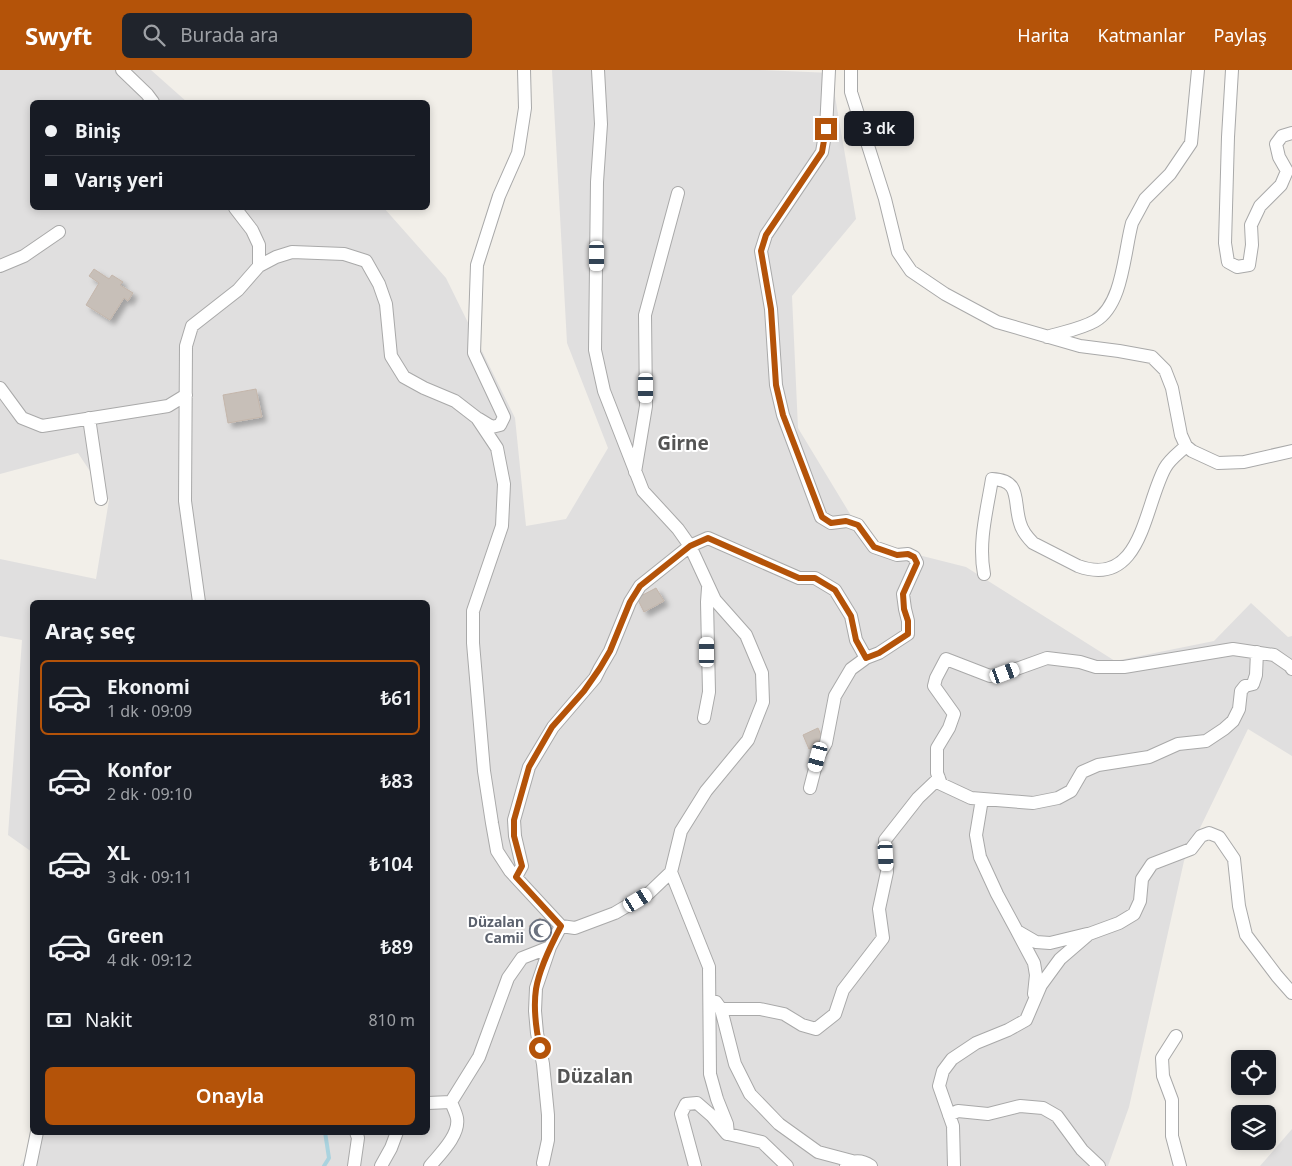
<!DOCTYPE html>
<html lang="tr">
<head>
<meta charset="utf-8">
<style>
  :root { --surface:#171b24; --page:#20242c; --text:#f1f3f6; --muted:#9ea1a6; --line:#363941; --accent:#b45309 }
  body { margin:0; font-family:"Noto Sans",sans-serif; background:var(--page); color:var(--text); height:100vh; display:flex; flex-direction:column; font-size:19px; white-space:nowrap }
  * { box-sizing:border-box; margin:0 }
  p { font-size:16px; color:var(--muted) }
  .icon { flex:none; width:28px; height:28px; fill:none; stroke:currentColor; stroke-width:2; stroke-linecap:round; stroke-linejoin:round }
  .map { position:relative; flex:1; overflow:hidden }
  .details { position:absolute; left:30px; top:530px; width:400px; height:535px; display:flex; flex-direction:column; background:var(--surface); border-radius:8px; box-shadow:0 2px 8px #0003 }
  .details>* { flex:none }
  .banner { position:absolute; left:30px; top:30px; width:400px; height:110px; border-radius:8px; box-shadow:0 2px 8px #0003; display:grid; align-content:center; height:110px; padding:0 15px; background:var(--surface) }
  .tools { position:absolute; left:1231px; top:980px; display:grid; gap:10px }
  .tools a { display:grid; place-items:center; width:45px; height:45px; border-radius:8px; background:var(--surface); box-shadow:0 2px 8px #0003; font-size:25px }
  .end { position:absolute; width:22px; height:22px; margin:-11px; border:6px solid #b45309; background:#fff; box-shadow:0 0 0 2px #fff }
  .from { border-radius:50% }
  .bubble { position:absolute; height:35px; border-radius:8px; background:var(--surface); box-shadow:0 2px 8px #0003; font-size:16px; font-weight:600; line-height:35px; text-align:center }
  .car { position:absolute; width:15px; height:30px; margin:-15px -8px; border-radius:6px; box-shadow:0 0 4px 1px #0007; background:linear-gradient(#fff 24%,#345 0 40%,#fff 0 76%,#345 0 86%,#fff 0) }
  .banner b { display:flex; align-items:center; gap:18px; height:48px; font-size:19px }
  .banner b+b { border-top:1px solid var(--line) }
  .banner i { width:12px; height:12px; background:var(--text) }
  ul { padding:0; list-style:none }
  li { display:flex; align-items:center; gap:15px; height:75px; margin:0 10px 8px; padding:0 5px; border:2px solid transparent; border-radius:8px }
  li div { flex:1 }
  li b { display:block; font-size:19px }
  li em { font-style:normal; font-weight:600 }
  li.on { border-color:var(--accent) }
  li>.icon { width:45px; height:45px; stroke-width:1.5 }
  h2 { padding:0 15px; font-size:22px; line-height:60px }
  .pay { display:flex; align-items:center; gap:12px; height:55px; padding:0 15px; font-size:19px }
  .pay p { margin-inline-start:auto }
  .button { display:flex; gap:10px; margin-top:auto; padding:10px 15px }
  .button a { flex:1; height:58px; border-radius:8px; background:var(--accent); color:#fff; font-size:20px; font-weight:600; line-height:58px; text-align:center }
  header { display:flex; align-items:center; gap:30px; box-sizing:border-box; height:70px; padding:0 25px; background:var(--accent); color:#fff }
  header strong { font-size:24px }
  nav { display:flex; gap:28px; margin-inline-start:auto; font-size:18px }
  .search { width:350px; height:45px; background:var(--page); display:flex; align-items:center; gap:12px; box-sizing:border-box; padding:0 18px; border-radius:8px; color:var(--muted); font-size:19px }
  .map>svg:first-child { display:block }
  .residential { fill:#e0dfdf }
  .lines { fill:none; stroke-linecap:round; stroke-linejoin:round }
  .stream { stroke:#aad3df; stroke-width:4 }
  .building { fill:#c7bfb8; stroke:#c4b6ab; filter:url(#shadow) }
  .minor-casing { stroke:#a9a9a9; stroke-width:14 }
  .minor { stroke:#fff; stroke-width:12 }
  .route { stroke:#b45309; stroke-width:6 }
  .labels { text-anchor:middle; stroke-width:4; stroke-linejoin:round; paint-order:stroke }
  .worship-label { font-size:14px; font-weight:bold; fill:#5b616d; stroke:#fff; text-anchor:end }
  .district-label { font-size:19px; font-weight:bold; fill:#555; stroke:#fff }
</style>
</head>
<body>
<header>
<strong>Swyft</strong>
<div class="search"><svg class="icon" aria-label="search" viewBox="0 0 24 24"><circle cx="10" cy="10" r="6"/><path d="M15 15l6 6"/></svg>Burada ara</div>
<nav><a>Harita</a><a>Katmanlar</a><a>Paylaş</a></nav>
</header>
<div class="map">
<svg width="1292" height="1096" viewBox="0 0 1292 1096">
  <defs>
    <filter id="shadow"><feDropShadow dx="4.5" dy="4.5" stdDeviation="2.5" flood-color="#0004"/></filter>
  </defs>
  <rect width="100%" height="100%" fill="#f2efe9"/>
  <!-- residential -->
  <path class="residential" d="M0,0H151L187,32H32V138H384L446,208L515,348L526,456L566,449L608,378L567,273L552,0H761L831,3L856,149L792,226L798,358L867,472L966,497L1115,591L1214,571L1251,533L1288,567L1292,566V686L1248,659L1184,791L1129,1037L1108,1096H20L29,1085L33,1063L428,1062V532H32V782L8,765L22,570L0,566V489L96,509L109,430L78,383L0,404Z
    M1292,1059V1096H1260Z"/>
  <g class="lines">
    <!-- stream -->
    <path class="stream" d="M324,1096L329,1088L325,1062"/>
  </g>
  <!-- building -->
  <path class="building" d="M94,199L109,209L112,205L123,212L120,215L133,223L128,231L124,228L110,250L86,235L99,213L89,206Z
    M256,319L262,347L228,353L223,325Z
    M656,518L664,531L644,542L637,528Z
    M818,658L824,672L809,679L803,665Z
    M540,848L551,863L541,871L529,856Z"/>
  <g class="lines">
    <defs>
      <path id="minor" d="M122,0L147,24L153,32
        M851,0V22L885,129L898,182L911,201L945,224L997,252L1080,276L1119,281L1152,287L1165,300L1172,318L1181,365L1186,376L1192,381L1218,393L1244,392L1292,381
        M1232,0L1228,67L1225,173L1228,192L1237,197L1249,195L1252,175L1251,155L1260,136L1281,115L1287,101L1279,87L1276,74L1282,66L1292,63
        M235,138L252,160L259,175V196
        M0,196L24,186L59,162
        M1047,267C1063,262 1081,259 1095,251C1123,235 1124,182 1132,153L1145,129L1170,104L1191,73L1198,0
        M0,318L22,348L42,356L168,336L186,325
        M89,348L101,429
        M479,349L492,357L500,355L504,347L474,283L477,195L499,126L518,83L525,38L524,0
        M635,402L646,336L645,245L678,123
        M984,504C978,472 987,440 992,409C1022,410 1013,431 1020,453C1022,461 1027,467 1033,473L1078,496C1142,519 1144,436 1165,398C1170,389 1179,383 1186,376
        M199,532L185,431L186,276L192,256L238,220L259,196L276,187L292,182L344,184L366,191L379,214L386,234L391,286L404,307L424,318L455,331L477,348L497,378L504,414L502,456L473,541V573L484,701L492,753L497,781L510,801L561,856L575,858L615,843L649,823L671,802L681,761L706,721L748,670L763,632L762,603L746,565L715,530L690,476L678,459L643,421L604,321L595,280L597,112L601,54L598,0
        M1257,582L1256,605L1253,614L1245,616L1241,621L1239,639L1233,651L1224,659L1206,671L1178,674L1149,687L1098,695L1082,702L1071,721L1058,728L1033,733L971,728L941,714L937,703V678L949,658L954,644L934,616L936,608L946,589L990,606L1005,603L1047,588L1080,592L1096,597H1124L1233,579L1274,585L1290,596L1292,599
        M704,648L709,622L707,532L708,518
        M810,718L818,687L826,673L835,626L851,599L866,588
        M982,729L976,765L980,787L997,824L1017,861L1036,872L1050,873L1087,864
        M671,802L709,897L710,1004L717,1029L727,1054L728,1064L762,1072L787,1096
        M516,807L522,796L515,766L514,750L529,697L553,657L595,608L600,598L610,581L630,532L640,516L690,476L708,468L799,508H815L835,520L851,546L856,570L866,588L879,583L908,564V551L905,539L903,524L917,493L914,487L908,484L897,485L874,477L858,455L847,451L831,453L821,447L783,345L776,315L771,239L761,181L766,165L822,82L826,59L829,0
        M1017,861L1034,893L1036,905L1034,924
        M716,932L721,939L735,994L750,1024L779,1054L818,1082L852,1091
        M721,939H760L784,944L802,955L816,959L835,944L843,920L883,868L879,839L887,802L885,770L918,728L939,708
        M1176,966L1162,988L1163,1006L1172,1030V1066L1180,1096
        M428,1033L451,1032L479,987L508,908L522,888L550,877L561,856
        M949,1045L958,1041L988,1044L1020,1036L1043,1038L1057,1046L1082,1080L1099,1096
        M543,1093L548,1070V1045L543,994L537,963L535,941L536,918L550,877
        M846,1095C854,1090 862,1090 871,1096
        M30,1096L37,1062
        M354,1096L358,1068L356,1062
        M381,1096L391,1078L397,1062
        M430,1096C440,1084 460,1065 457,1048C456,1043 453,1037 451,1032
        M695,1096L681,1044L686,1034L697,1033L712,1046L727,1064
        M954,1096L953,1056L939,1016L943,1001L952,989L976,973L1008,960L1026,950L1041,915L1060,889L1089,864L1119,853L1134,844L1140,831L1142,809L1152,794L1191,779L1201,766L1209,763L1219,767L1234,789L1239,836L1246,865L1277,906L1292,923"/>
    </defs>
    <!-- minor casing -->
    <use href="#minor" class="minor-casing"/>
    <!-- minor -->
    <use href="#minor" class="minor"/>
  </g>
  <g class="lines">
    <!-- route -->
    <path class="route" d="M540,978C536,959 533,939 536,919C539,900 552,873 561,856L516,807L522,796L514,766V750L529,697L552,657L584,621L600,598L610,581L630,532L640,516L690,476L708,468L799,508H815L835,520L851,546L856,570L866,588L879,583L908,564V551L904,539L903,524L917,493L914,487L908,484L897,485L874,477L858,455L846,451L831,453L822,447L783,345L776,315L771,239L761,181L766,165L822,82L826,59"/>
  </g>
  <!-- icons -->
  <defs>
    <symbol id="mosque-ring" viewBox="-11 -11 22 22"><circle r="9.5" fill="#fff" stroke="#6b7280" stroke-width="1.5"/><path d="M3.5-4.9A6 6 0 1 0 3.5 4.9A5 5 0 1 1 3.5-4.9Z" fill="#6b7280"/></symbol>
  </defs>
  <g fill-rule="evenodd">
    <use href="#mosque-ring" x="528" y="848" width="25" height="25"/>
  </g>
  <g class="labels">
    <!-- worship labels -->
    <g class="worship-label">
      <text x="524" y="857">Düzalan<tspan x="524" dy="16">Camii</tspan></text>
    </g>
    <!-- district labels -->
    <g class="district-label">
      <text x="683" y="380">Girne</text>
      <text x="595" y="1013">Düzalan</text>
    </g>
  </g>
</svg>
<div class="tools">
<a><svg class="icon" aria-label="locate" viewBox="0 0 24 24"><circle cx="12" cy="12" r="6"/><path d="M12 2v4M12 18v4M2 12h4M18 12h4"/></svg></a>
<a><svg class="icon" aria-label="layers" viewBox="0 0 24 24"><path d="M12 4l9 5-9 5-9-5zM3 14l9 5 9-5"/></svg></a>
</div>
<i class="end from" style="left:540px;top:978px"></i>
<i class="end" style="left:826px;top:59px"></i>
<div class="bubble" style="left:844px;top:41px;width:70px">3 dk</div>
<i class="car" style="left:597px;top:186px;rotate:180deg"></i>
<i class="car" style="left:646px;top:318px;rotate:180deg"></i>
<i class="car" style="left:707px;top:582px;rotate:0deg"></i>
<i class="car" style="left:1005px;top:603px;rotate:70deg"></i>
<i class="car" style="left:818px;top:687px;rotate:195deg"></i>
<i class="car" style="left:886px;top:786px;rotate:177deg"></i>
<i class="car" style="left:638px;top:830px;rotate:59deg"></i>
<div class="banner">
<b><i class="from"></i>Biniş</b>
<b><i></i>Varış yeri</b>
</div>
<section class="details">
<h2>Araç seç</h2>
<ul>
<li class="on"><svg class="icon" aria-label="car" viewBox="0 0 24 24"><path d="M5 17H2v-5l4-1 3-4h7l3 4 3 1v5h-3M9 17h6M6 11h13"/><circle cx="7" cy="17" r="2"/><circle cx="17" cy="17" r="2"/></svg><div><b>Ekonomi</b><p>1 dk · 09:09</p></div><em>₺61</em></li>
<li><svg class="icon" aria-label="car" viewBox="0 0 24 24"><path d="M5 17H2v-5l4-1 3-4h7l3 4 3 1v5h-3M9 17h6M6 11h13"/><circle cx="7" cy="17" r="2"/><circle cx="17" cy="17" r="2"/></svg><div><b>Konfor</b><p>2 dk · 09:10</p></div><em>₺83</em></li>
<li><svg class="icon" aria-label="car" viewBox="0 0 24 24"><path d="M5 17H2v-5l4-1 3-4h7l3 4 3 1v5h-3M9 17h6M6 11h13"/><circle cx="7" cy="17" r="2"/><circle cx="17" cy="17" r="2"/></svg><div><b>XL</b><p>3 dk · 09:11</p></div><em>₺104</em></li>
<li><svg class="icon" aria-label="car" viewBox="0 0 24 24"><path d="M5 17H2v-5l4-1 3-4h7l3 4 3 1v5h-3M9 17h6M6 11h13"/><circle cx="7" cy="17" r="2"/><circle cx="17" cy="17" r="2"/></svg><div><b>Green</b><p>4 dk · 09:12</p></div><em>₺89</em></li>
</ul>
<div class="pay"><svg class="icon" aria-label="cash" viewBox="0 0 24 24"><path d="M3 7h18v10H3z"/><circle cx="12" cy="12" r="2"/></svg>Nakit<p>810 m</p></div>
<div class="button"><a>Onayla</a></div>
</section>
</div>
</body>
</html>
